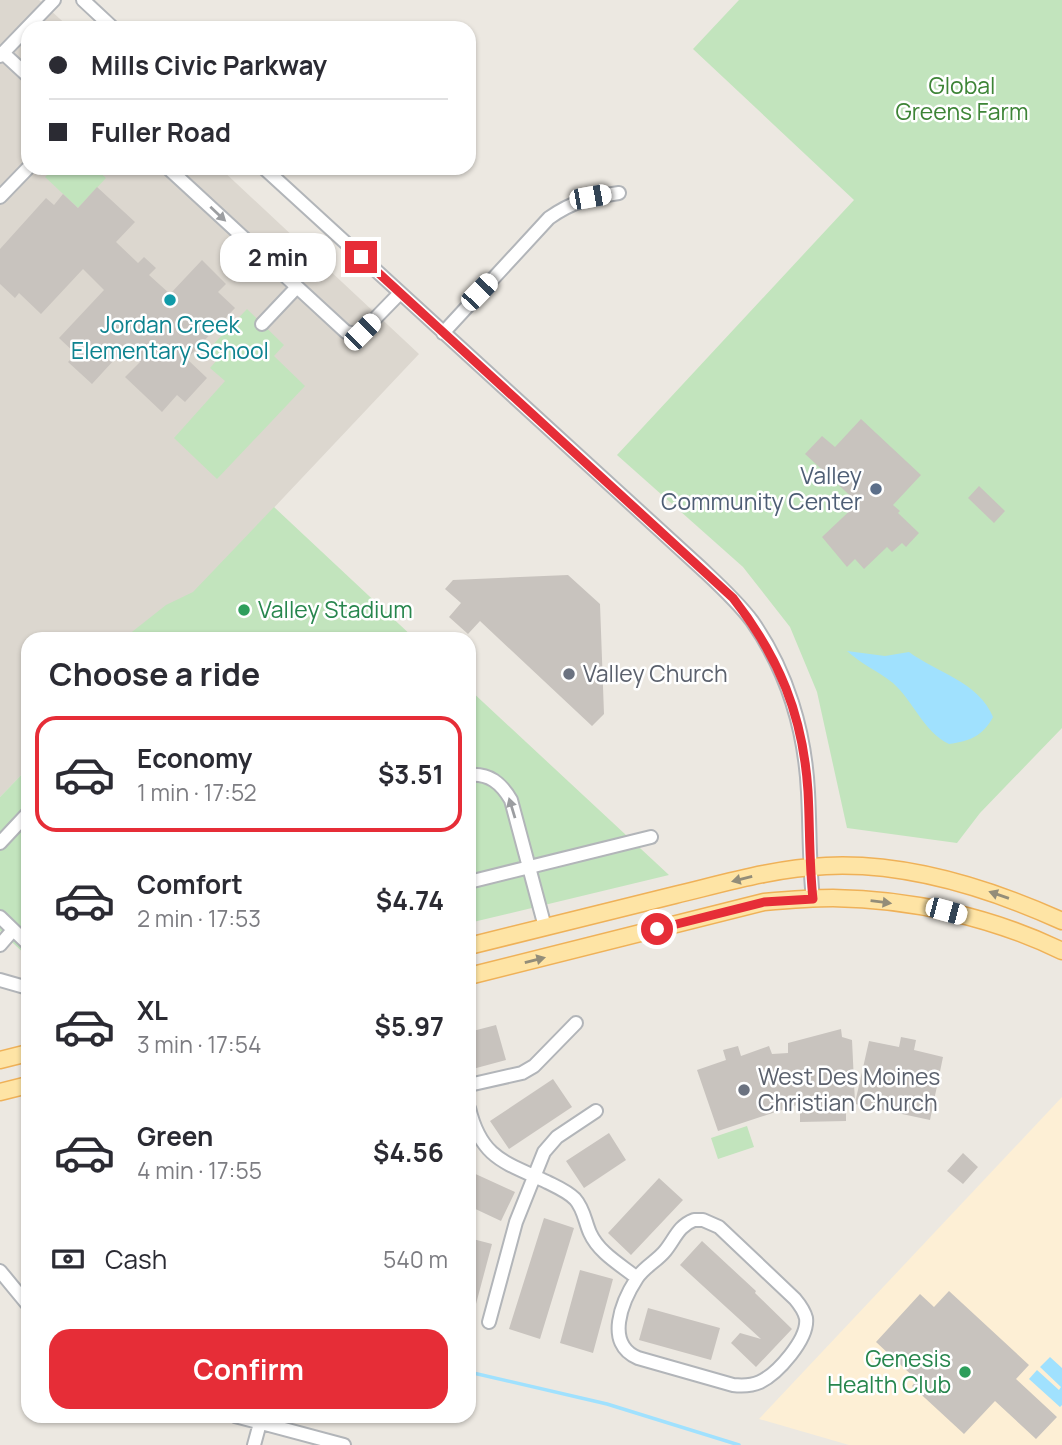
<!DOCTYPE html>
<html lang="en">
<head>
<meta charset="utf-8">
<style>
  :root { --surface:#fff; --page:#f2f2f3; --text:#2b2b33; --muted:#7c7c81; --line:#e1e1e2; --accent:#e62d37 }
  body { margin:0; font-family:Manrope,sans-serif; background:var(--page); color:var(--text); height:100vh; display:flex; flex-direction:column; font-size:26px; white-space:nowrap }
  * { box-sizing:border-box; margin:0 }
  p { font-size:23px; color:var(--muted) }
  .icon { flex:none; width:38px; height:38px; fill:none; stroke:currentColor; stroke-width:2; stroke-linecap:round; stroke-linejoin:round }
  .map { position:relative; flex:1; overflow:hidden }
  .side { position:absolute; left:21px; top:632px; width:455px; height:791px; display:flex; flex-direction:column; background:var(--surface); border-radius:21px; box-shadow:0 2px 5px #0004 }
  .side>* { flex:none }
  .banner { position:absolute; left:21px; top:21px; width:455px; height:154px; border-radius:21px; box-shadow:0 2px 5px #0004; display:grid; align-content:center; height:154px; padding:0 28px; background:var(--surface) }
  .end { position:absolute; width:32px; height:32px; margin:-16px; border:9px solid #e62d37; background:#fff; box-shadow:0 0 0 4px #fff }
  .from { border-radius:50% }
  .bubble { position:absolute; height:49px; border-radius:21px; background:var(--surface); box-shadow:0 2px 5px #0004; font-size:23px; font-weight:700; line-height:49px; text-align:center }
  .car { position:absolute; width:21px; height:42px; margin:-21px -10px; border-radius:9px; box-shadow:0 0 5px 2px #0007; background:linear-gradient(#fff 24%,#345 0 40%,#fff 0 76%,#345 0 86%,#fff 0) }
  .banner b { display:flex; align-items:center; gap:24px; height:66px; font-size:26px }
  .banner b+b { border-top:2px solid var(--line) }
  .banner i { width:18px; height:18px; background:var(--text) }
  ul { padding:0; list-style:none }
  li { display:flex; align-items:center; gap:21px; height:116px; margin:0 14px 10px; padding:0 14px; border:4px solid transparent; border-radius:21px }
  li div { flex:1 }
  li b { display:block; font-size:26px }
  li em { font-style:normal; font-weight:700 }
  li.on { border-color:var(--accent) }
  li>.icon { width:63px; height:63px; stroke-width:1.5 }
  h2 { padding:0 28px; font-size:32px; line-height:84px }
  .pay { display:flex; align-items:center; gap:18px; height:77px; padding:0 28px; font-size:26px }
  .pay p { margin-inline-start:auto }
  .cta { display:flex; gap:14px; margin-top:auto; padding:14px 28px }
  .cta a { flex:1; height:80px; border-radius:21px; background:var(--accent); color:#fff; font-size:28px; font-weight:700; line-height:80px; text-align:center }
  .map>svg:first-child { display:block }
  .commercial { fill:#fdefd5 }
  .education { fill:#dcd7cf }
  .green { fill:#c2e4bd }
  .water { fill:#a0e1fe }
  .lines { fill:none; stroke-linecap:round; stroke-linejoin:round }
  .stream { stroke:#a0e1fe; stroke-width:3.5 }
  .building { fill:#c8c3be }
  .minor-casing { stroke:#b2b5b9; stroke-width:16 }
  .major-casing { stroke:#efb158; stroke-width:19 }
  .minor { stroke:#fff; stroke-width:12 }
  .major { stroke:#fee4a5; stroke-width:16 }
  .oneway { fill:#9c9ea1 }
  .oneway2 { fill:#938d79 }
  .route { stroke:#e62d37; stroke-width:9 }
  .culture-dot { fill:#0f9aa8; stroke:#fff; stroke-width:2.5 }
  .service-dot { fill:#5c6f8a; stroke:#fff; stroke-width:2.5 }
  .leisure-dot { fill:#2e9e5b; stroke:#fff; stroke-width:2.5 }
  .worship-dot { fill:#6b7280; stroke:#fff; stroke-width:2.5 }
  .labels { text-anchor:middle; stroke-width:5; stroke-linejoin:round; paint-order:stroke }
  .park-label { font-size:23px; fill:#3d8436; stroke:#fff }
  .culture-label { font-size:23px; fill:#0d838f; stroke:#fff }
  .service-label { font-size:23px; fill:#4e5e75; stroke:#fff; text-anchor:end }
  .leisure-label { font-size:23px; fill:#27864d; stroke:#fff; text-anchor:start }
  .worship-label { font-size:23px; fill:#5b616d; stroke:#fff; text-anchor:start }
</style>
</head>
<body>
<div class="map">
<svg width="1062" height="1445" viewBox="0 0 1062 1445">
  <rect width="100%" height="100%" fill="#ece8e1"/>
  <!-- commercial -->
  <path class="commercial" d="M1062,1097V1445H849L759,1419Z"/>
  <!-- education -->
  <path class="education" d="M0,0H39L70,28H28V168H220L419,354L150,639H28V768L0,797Z"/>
  <!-- green -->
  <path class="green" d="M739,0H1062V728L980,813L957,843L847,828L817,692L790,627L743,567L617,455L854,200L693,49Z
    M54,168H95L106,178L78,208L45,177Z
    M247,309L284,345L274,356L305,386L217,479L174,438L225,381L210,368L216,361L206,352Z
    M274,507L415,639H123L166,605L193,592Z
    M469,689L669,875L469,923Z
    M28,768V957L0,931V797Z
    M747,1126L754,1147L718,1159L711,1138Z"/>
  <!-- water -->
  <path class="water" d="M847,651L885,656L909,652C936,672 979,682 993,717C983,736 970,741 949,744C923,731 914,702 893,683C878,671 861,664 847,651Z
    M1050,1357L1062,1368V1405L1060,1407L1029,1379L1037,1370L1059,1390L1061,1387L1040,1367Z"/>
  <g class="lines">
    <!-- stream -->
    <path class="stream" d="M469,1372L607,1404L739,1445"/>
  </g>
  <!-- building -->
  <path class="building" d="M97,187L135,222L116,242L138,263L144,257L156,268L149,275L170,294L202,260L226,284L218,292L235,308L187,359L207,378L185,402L177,395L162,412L125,377L140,362L125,348L92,384L68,362L76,354L59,338L104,290L83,269L41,314L19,293L15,298L0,284V249L46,198L54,205L63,194L78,208Z
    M861,419L921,475L893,505L900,511L898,513L919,533L906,547L902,543L892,552L887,547L864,569L855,559L847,567L822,537L858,503L805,454L822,436L835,447Z
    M979,486L1005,511L994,523L968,498Z
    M568,575L600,604L604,714L592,726L480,621L468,634L449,617L461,603L445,589L453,580Z
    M496,1025L506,1060L469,1070V1032Z
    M841,1029L842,1037L852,1040L855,1103L869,1041L899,1047L901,1037L916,1040L914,1050L943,1057L930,1120L846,1102V1121L800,1122V1104L718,1131L697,1070L726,1060L723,1050L738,1046L741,1056L769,1046L772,1054L788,1053V1043Z
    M553,1079L572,1107L509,1149L490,1121Z
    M609,1133L626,1160L584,1188L566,1161Z
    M963,1153L978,1167L963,1184L947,1171Z
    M469,1171L515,1192L501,1221L469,1206Z
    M659,1178L683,1200L631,1255L608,1233Z
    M544,1218L574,1228L540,1339L509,1329Z
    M469,1238L492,1244L472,1319H469Z
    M702,1241L756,1291L755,1293L792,1329L756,1367L731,1343L740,1333L761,1339L680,1265Z
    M580,1270L613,1279L593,1353L560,1343Z
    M949,1291L1029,1365L1016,1379L1057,1417L1036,1439L995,1401L964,1434L912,1386L917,1380L876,1342L920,1294L934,1307Z
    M648,1308L720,1328L711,1360L639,1340Z"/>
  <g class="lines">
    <defs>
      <path id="minor" d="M83,0L113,28
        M3,53L28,76
        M0,56L54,0
        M168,168L346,332L356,334L362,332L400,293
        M264,168L700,567C718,584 737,601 752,621C787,671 805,731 808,792C810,828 809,863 813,899
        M0,197L28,168
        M262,324L297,287
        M443,333L549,218C573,201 591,197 619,193
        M469,775C489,773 501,783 511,800L545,927
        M0,843L28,813
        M469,882L651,837
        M0,917L28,944
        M0,945L13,930
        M0,980L28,988
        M469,1085L522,1073L534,1066L576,1023
        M469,1108C481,1158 504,1162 547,1182C557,1187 567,1191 575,1199C584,1209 585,1222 590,1233C599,1253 621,1265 637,1278
        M694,1220H703L719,1227L795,1299C800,1305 804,1310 806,1318C809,1339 777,1374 760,1382C751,1386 742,1386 733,1385L638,1358C604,1344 622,1301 637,1278C644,1267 657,1261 665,1251C675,1239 678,1226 694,1220Z
        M0,1271L28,1305
        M489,1322L516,1222L544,1152L557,1137L596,1111
        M235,1416L344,1445
        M254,1445L260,1423"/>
      <path id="major" d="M469,946C538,929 606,912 675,895C725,883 775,868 826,866C905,862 991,889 1062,921
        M469,976L764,902C787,900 810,898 833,898C911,899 992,917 1062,951
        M0,1060L28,1053
        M0,1092L28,1085"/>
    </defs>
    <!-- minor casing -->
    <use href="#minor" class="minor-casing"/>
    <!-- major casing -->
    <use href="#major" class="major-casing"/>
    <!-- minor -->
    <use href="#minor" class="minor"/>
    <!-- major -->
    <use href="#major" class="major"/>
  </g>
  <!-- one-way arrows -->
  <defs><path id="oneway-solid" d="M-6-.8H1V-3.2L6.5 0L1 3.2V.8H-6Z" transform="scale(1.75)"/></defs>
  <g class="oneway">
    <use href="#oneway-solid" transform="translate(218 214) rotate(43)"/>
    <use href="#oneway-solid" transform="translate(512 808) rotate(-107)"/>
  </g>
  <g class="oneway2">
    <use href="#oneway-solid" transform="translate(742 879) rotate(166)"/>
    <use href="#oneway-solid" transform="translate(999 895) rotate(-161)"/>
    <use href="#oneway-solid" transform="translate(881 902) rotate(7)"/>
    <use href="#oneway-solid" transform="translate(535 960) rotate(-14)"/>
  </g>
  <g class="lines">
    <!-- route -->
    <path class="route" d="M361,257L733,598C779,657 803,715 808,791C810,827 809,863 813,899L764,902L657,929"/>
  </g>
  <!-- markers -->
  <circle class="culture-dot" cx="170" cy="300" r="7"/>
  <circle class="service-dot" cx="876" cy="489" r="7"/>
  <g class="leisure-dot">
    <circle cx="244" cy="610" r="7"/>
    <circle cx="965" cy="1372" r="7"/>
  </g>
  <g class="worship-dot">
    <circle cx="569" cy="674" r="7"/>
    <circle cx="744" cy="1090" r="7"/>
  </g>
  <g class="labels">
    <!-- park labels -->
    <g class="park-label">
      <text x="962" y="94">Global<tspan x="962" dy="26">Greens Farm</tspan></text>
    </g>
    <!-- culture labels -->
    <g class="culture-label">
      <text x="170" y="333">Jordan Creek<tspan x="170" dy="26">Elementary School</tspan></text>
    </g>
    <!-- service labels -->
    <g class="service-label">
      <text x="862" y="484">Valley<tspan x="862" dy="26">Community Center</tspan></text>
    </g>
    <!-- leisure labels -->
    <g class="leisure-label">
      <text x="258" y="618">Valley Stadium</text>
      <text x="951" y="1367" text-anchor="end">Genesis<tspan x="951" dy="26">Health Club</tspan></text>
    </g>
    <!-- worship labels -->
    <g class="worship-label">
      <text x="583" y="682">Valley Church</text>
      <text x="758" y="1085">West Des Moines<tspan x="758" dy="26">Christian Church</tspan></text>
    </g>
  </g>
</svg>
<i class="end from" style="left:657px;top:929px"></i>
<i class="end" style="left:361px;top:257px"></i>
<div class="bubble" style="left:220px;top:233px;width:116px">2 min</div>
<i class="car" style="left:590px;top:197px;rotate:80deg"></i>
<i class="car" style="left:479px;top:292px;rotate:44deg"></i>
<i class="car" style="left:362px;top:332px;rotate:45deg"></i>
<i class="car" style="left:946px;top:911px;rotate:105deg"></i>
<div class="banner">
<b><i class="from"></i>Mills Civic Parkway</b>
<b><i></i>Fuller Road</b>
</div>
<section class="side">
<h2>Choose a ride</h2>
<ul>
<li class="on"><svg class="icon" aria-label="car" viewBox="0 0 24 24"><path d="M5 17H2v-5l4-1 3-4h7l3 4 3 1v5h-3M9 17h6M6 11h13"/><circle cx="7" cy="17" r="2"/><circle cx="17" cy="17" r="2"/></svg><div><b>Economy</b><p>1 min · 17:52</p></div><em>$3.51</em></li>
<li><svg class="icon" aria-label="car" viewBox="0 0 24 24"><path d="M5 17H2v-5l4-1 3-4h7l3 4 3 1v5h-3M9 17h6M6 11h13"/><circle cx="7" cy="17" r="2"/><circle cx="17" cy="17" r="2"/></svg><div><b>Comfort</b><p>2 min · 17:53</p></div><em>$4.74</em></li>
<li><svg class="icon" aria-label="car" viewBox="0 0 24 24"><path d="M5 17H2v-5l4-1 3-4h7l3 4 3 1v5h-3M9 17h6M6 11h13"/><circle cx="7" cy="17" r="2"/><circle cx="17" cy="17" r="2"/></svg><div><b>XL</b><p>3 min · 17:54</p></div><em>$5.97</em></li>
<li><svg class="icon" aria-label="car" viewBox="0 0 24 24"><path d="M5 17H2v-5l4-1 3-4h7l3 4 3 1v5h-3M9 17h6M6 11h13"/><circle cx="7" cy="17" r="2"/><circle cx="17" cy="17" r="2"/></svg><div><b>Green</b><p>4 min · 17:55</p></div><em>$4.56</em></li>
</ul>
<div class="pay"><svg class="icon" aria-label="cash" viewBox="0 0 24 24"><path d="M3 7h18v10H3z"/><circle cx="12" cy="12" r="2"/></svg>Cash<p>540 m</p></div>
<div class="cta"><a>Confirm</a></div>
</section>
</div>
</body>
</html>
